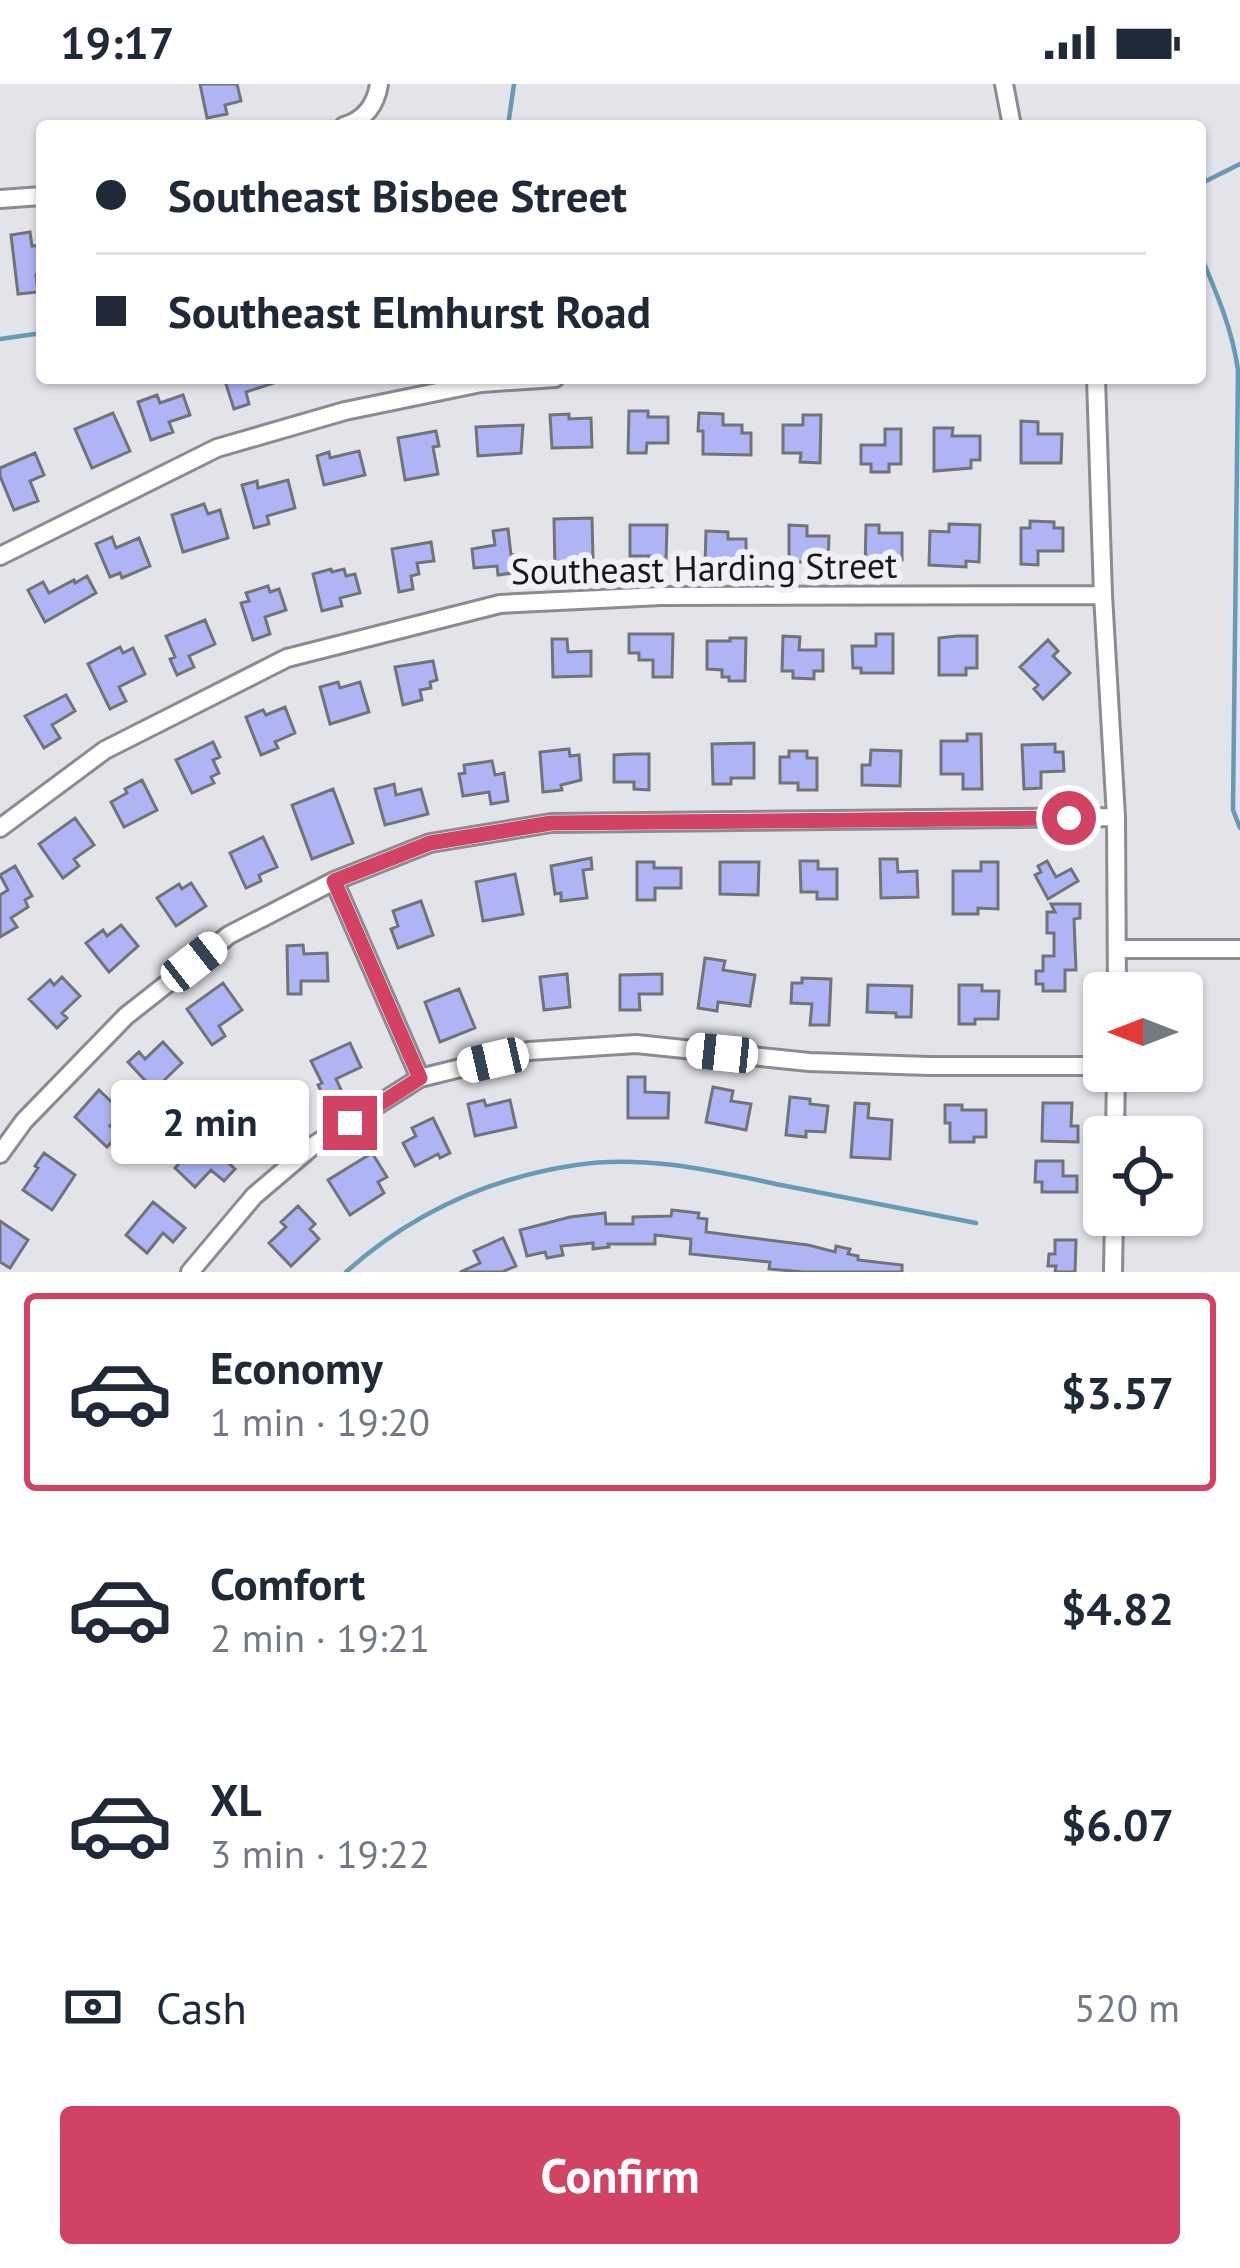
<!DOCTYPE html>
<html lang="en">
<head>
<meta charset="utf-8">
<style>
  :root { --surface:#fff; --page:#f6f6f7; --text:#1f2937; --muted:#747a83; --line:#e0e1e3; --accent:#d24265 }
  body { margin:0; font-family:"PT Sans",sans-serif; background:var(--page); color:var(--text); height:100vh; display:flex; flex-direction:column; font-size:45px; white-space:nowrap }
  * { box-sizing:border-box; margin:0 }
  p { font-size:39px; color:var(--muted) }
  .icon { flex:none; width:66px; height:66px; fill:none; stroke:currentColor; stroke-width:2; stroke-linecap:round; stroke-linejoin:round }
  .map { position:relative; height:1188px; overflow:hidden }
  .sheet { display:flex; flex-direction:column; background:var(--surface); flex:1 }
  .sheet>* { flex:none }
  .top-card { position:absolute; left:36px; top:36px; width:1170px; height:264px; border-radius:12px; box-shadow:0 3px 9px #0004; display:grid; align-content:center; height:264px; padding:0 60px; background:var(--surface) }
  .needle { width:78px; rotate:270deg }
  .controls { position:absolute; left:1083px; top:888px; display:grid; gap:24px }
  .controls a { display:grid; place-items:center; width:120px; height:120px; border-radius:12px; background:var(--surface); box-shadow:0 3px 9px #0004; font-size:60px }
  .end { position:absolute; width:54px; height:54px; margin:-27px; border:15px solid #d24265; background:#fff; box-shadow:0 0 0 6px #fff }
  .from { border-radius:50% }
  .bubble { position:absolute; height:84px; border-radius:12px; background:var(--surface); box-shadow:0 3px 9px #0004; font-size:39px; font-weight:700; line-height:84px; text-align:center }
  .car { position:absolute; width:36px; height:72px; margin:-36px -18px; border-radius:15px; box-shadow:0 0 9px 3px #0007; background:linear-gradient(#fff 24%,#345 0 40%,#fff 0 76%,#345 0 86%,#fff 0) }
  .top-card b { display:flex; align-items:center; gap:42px; height:114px; font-size:45px }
  .top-card b+b { border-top:3px solid var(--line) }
  .top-card i { width:30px; height:30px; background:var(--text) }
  ul { padding:21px 0 0; list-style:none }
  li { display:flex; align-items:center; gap:36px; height:198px; margin:0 24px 18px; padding:0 36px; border:6px solid transparent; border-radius:12px }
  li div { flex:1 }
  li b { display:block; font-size:45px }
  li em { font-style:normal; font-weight:700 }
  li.selected { border-color:var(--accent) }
  li>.icon { width:108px; height:108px; stroke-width:1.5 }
  .pay { display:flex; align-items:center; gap:30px; height:132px; padding:0 60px; font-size:45px }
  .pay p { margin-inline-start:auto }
  .button { display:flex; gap:24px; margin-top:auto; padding:24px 60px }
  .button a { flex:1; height:138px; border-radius:12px; background:var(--accent); color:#fff; font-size:48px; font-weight:700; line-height:138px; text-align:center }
  .status { display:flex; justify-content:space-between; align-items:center; height:84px; padding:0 60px; background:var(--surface); direction:ltr }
  .status svg { height:33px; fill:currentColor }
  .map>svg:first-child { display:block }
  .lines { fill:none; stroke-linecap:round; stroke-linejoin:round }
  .stream { stroke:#669ab5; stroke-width:4.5 }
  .building { fill:#aeb4f4; stroke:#727379; stroke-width:3 }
  .street-casing { stroke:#8b8b91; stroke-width:22 }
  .street { stroke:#fff; stroke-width:16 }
  .route { stroke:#d24265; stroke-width:15 }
  .labels { text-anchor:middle; stroke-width:12; stroke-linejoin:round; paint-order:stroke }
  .street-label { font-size:36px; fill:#18181a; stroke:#f0f1f7 }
</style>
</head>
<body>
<div class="status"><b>19:17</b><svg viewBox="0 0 49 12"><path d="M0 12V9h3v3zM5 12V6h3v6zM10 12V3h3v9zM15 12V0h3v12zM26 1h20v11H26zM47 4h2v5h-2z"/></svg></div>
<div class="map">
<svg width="1240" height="1188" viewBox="0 0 1240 1188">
  <rect width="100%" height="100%" fill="#e3e3ea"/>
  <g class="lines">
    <!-- stream -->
    <path class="stream" d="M508,42L514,0
      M1200,100L1240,80
      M1200,170C1216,208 1232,244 1238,286L1233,726L1240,744
      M0,255L42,249
      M346,1188C411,1130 489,1094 576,1081C645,1070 718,1088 786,1102C849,1114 912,1127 976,1139"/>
  </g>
  <!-- building -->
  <path class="building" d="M200,0H237L241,17L225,21L227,30L207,34Z
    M30,148L32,162L42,161V191H36L38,208L18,210L11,151Z
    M224,294H283V296L246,308L249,320L234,325Z
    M157,311L160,319L183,311L190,331L169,338L173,348L151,356L138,318Z
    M629,327H648V333H668V359H647L646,369H628Z
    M113,329L130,367L92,384L75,345Z
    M699,329L723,330V341H742V349H751V371L703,370V347H698Z
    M569,330V335L591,334L592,363L552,364L550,331Z
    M803,331H821L820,379L800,378L801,369H783V341H803Z
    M1021,337L1038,338V350H1062L1061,379H1021Z
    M523,341L521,369L478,372L476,343Z
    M934,344H953L952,352H980V376H971V384L934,387Z
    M885,345H901V380H889V388H871V380H861V361H885Z
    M436,347L439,362L433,363L438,390L405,396L398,354Z
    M359,367L365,391L324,401L317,372L329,368L330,374Z
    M35,369L44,391L30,397L38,417L14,426L0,392V384Z
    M288,396L295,424L267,432L269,440L254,444L242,401L257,397L258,404Z
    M204,420L208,430L220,426L228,454L183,468L172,431Z
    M592,434L593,474H571V485L555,486L554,435Z
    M1030,437L1054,438V444H1063V467H1038V481L1021,480V444H1030Z
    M949,440L980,441L979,478L966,477V483L929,481L930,447L949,448Z
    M630,441H667L666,477L650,476V472H630Z
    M789,441L807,442V452H829L828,483H817V478H789Z
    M866,441H879V449H902V476L882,475V485H865Z
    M508,445L511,471H518L520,488L498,491L497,482L474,484L472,465L495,461L493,447Z
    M706,447L728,448V455H746V482L705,481Z
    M112,453L116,464L139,454L150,482L122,494L120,489L110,493L96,460Z
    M431,458L434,477L417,479L419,490L411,492L413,505L399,508L392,465Z
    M331,485L332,488L344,485L346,492L355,490L360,509L340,514L342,522L322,527L313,490Z
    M87,492L96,509L45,538L28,506L43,498L49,509L74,496L75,499Z
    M268,502L270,508L279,505L286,526L265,533L270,550L253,556L241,519L249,517L246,509Z
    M205,536L215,560L189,572L194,583L177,591L170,575L175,573L166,552Z
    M629,550H673L672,593H653V576H639V569H629Z
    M876,550H893V589H861V584H853L852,562H876Z
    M783,552L800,553L799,566H823V587H814V595L793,594V587H782Z
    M957,552H977V584H966V591H939V554Z
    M730,554H746L745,597H729V593H722V586L707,585V557H730Z
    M552,555H567L568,568L591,567V592L553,593Z
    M1048,556L1058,567L1053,572L1070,589L1043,615L1034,605L1038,601L1020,583Z
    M120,563L123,569L133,564L145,590L119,603L126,617L110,625L88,580Z
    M433,577L437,596L430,598L431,604L420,606L422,616L403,621L395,583Z
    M338,598L340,604L360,598L369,628L330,640L320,603Z
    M66,611L75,627L52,641L60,654L44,664L25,632Z
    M285,623L295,649L275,658L278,664L261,671L246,633L263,626L266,631Z
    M967,650H981L982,705H963V690H941V657H967Z
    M213,658L220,673L213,676L219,689L211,693L214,699L192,709L176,676Z
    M754,659V694H731V700H713L712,660Z
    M1055,660V668H1063L1064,687L1041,688V704L1024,705L1022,661Z
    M569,665L570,672L579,671L581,696L561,701L562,706L543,708L540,668Z
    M871,666L901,667L900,702L862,701V681H870Z
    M789,667H807V674H817V706H798V699H780V673H789Z
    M632,670H649V706L634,705V698H614V671Z
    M492,677L495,691L504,689L508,717L491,720L489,708L463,712L459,690L465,689L464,681Z
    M142,696L157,726L124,743L111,718L127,709L125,705Z
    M394,700L396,711L421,705L428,730L385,741L375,705Z
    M333,705L353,759L312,775L292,721Z
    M75,734L94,761L74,775L79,782L63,794L39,760Z
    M263,753L277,783L259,791L261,797L246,804L230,769Z
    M591,774L592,785L583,786L587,814L561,817V809L555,810L551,782Z
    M880,775H897L898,788L917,787L918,813L881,814Z
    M800,777H818V785H837V815H817V808H801Z
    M1047,777L1056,793L1071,785L1078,797L1048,815L1035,791L1041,788L1038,782Z
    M637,778H654V784H681V804H655V816H637Z
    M720,778H759L758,811L720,810Z
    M981,778H998V825L978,824V830H953V787H981Z
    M15,782L32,812L25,816L28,823L11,834L17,843L0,853V811L8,806L0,791Z
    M515,790L523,830L483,837L476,798Z
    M191,799L206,822L176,842L157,814L179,800L182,805Z
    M421,817L433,851L398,864L391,845L398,842L393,827Z
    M1051,820H1080V834L1074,835L1076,886H1065V907H1043V900H1036V887H1043V872H1054V849H1047V828H1055Z
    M121,841L138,862L109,888L86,859L103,846L107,852Z
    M303,861L304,870L327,869L328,897H301V910H288L287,862Z
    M705,874L725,877L723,886L755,891L750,922L718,918L717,927L698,924Z
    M567,890L570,923L544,926L540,893Z
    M662,890V910H639L640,926H620V891Z
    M62,893L80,912L62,929L67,934L57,944L29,915L50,896L54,901Z
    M802,894L831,895L829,941H810L812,920L791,919L792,899H802Z
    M223,899L242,926L219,942L225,952L212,961L187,925Z
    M868,901L912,902L911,933H896V929L867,928Z
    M959,901H982V907H999L998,935H975V940H959Z
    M459,905L475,944L440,958L425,918Z
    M163,958L182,979L154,1006L128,978L139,968L145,975Z
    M350,959L361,983L336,995L342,1008L325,1016L318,1001L322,999L311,977Z
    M628,993H645V1008L669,1009L668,1034H628Z
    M271,1000L291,1029L261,1053L234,1015L244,1008L249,1015Z
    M713,1003L733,1007L731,1017L751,1020L746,1046L706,1038Z
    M99,1006L122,1028L110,1042L119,1050L107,1063L75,1033Z
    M790,1013L810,1015V1020L828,1022L825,1048L806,1047V1053L786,1051Z
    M484,1016L486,1022L510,1016L516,1043L475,1052L468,1020Z
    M855,1019L869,1020L868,1034L892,1036L890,1075L851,1073Z
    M1043,1019H1072L1071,1042H1078V1058L1042,1057Z
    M945,1021H962V1026H986V1053H974V1058H950V1039H945Z
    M433,1034L450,1069L440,1074L438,1070L415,1082L403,1059L416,1052L412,1044Z
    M202,1054L235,1085L224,1097L211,1086L195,1103L175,1084Z
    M44,1069L75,1091L52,1126L23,1106L38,1084L35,1082Z
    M372,1069L387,1093L378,1098L384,1109L350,1131L328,1096Z
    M1036,1077H1063V1092H1077V1108H1042V1098H1035Z
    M153,1118L185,1144L173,1158L163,1149L147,1169L126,1151Z
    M298,1122L315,1140L310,1145L319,1155L291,1182L269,1159L286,1143L281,1138Z
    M672,1126L699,1129L698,1134L707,1135L706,1148L808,1161L835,1168L836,1162L850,1165L848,1170L858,1172V1176L902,1181V1188H804L769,1185L770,1178L690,1170L691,1155L655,1151V1160H608L609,1163L593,1165V1159L561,1162L563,1171L547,1174L545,1168L527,1172L520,1146L570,1133L605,1129L606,1140H633V1133L671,1132Z
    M0,1137L28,1156L10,1184L0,1178Z
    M503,1154L516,1182L502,1188H460L480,1179L474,1167Z
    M1055,1156H1076L1075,1188H1055L1056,1182H1048L1049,1170H1055Z"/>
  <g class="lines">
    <defs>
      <path id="street" d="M1004,0L1012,42
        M344,42C365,36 376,20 379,0
        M0,115L42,112
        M1096,294L1103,511L1116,733L1117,909
        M0,472L217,364L345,327L481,299L555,294
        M0,744L105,666L287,574L500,520L661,512L1103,511
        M334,797L420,994
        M1118,865H1240
        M1115,1053L1116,987
        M0,1070L24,1037L126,932L229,851L334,797L430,759L551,739L1116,733
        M190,1188L254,1112L314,1061L420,994L529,967L636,960L809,978L929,982H1104
        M1113,1188L1114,1131"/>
    </defs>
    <!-- street casing -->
    <use href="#street" class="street-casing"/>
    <!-- street -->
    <use href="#street" class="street"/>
  </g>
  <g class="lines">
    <!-- route -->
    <path class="route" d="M350,1039L420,994L334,797L430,759L551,739L1069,734"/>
  </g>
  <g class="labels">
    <!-- street labels -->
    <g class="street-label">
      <text transform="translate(704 484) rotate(-1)" y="13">Southeast Harding Street</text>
    </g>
  </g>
</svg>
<div class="controls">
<a><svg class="needle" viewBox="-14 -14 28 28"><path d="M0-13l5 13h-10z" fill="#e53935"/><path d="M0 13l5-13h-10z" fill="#747a83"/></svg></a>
<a><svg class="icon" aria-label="locate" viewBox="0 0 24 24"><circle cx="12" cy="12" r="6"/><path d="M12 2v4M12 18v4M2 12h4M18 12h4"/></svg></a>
</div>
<i class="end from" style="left:1069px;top:734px"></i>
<i class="end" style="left:350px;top:1039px"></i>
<div class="bubble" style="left:111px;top:996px;width:198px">2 min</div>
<i class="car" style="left:194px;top:878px;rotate:52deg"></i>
<i class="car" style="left:722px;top:969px;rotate:276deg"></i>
<i class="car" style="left:493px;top:976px;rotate:257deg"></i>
<div class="top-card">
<b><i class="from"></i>Southeast Bisbee Street</b>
<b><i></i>Southeast Elmhurst Road</b>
</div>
</div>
<section class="sheet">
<ul>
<li class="selected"><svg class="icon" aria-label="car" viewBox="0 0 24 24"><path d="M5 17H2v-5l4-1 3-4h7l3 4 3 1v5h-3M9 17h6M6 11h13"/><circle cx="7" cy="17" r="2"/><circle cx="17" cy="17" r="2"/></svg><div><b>Economy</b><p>1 min · 19:20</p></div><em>$3.57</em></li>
<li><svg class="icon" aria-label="car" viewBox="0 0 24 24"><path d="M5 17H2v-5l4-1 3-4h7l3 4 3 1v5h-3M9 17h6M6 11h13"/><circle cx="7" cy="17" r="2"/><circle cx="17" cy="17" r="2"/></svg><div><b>Comfort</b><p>2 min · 19:21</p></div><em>$4.82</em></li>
<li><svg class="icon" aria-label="car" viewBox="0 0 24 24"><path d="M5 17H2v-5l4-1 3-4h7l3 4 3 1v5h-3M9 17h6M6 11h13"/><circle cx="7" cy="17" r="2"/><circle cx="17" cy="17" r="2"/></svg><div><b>XL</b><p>3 min · 19:22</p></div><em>$6.07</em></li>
</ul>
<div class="pay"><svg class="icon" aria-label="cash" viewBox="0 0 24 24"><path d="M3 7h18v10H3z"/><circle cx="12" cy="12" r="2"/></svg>Cash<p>520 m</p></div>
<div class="button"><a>Confirm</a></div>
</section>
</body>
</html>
